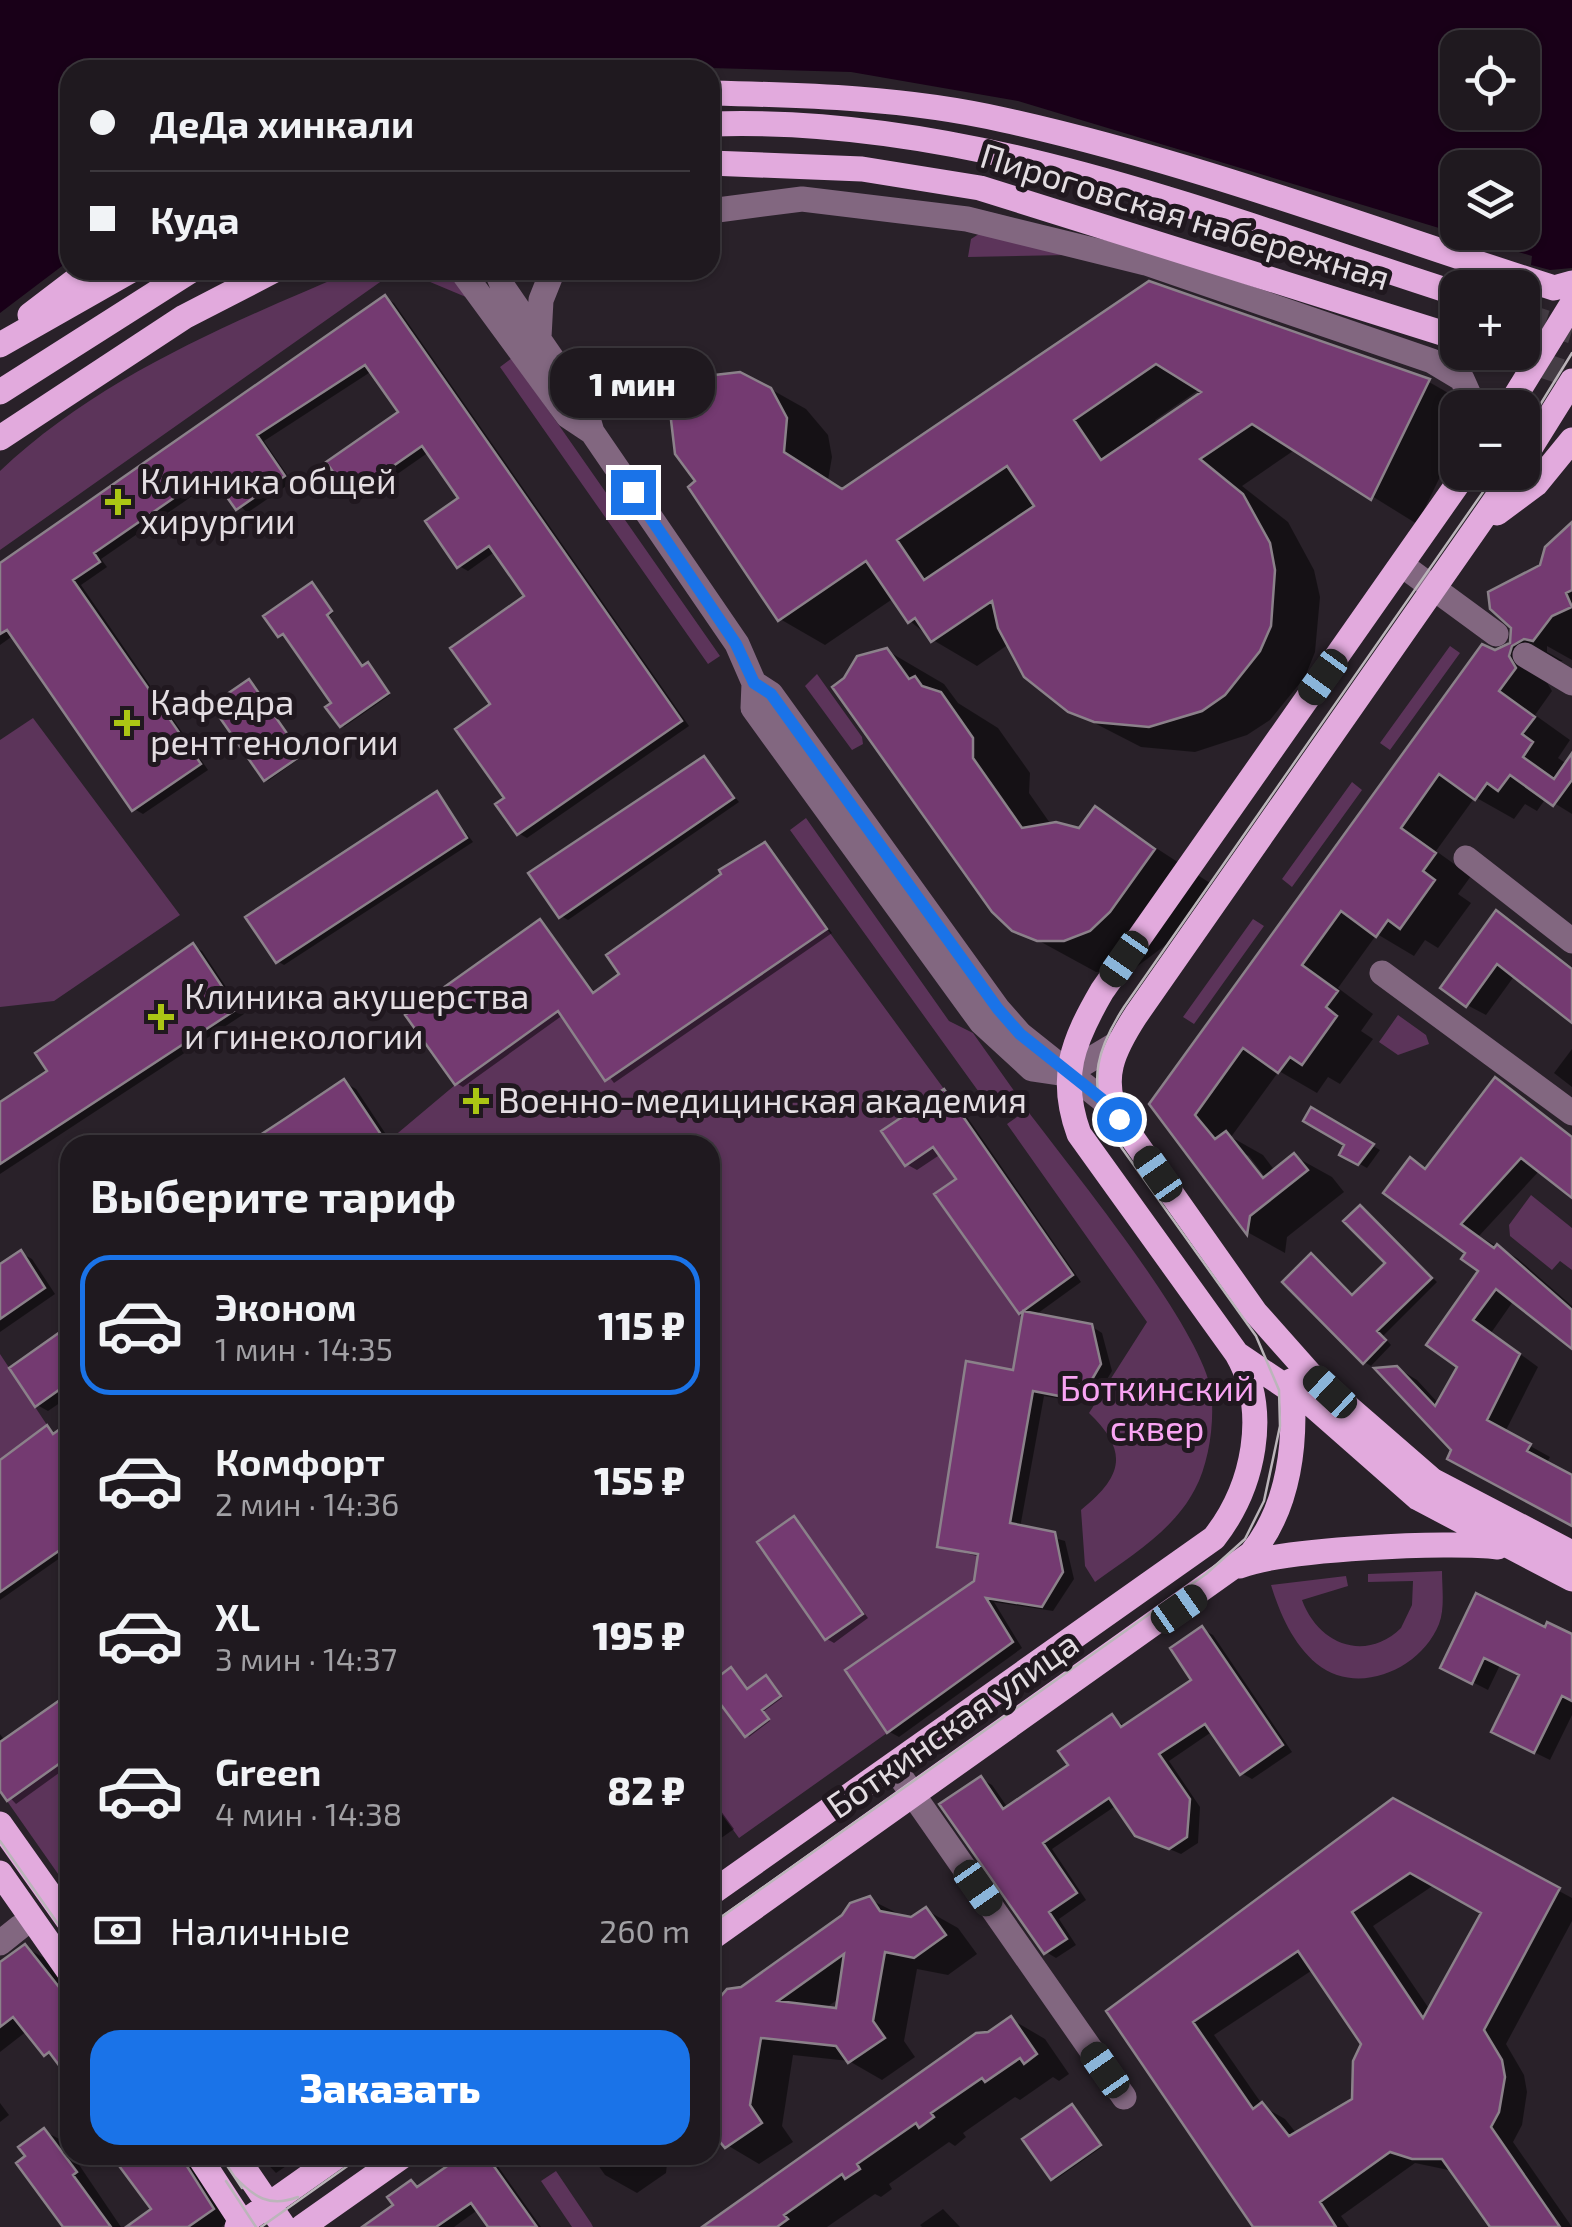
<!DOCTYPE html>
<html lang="ru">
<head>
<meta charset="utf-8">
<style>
  :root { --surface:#1f191f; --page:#272228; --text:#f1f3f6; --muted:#a1a0a4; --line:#3c383d; --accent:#1a73e8 }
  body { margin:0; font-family:"Exo 2",sans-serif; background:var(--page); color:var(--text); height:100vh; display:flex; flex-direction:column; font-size:38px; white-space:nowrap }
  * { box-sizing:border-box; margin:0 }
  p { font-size:32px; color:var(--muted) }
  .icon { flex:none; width:55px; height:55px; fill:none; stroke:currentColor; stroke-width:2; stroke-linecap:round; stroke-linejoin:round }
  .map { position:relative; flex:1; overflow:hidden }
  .panel { position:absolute; left:60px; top:1135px; width:660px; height:1030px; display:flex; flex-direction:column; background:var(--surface); border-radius:30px; box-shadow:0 2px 8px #0004,0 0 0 2px var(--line) }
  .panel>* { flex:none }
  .hud { position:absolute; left:60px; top:60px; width:660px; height:220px; border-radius:30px; box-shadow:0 2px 8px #0004,0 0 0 2px var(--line); display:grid; align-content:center; height:220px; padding:0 30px; background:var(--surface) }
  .controls { position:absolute; left:1440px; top:30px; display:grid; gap:20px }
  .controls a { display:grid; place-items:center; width:100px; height:100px; border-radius:20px; background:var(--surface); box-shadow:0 2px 8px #0004,0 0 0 2px var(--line); font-size:50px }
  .end { position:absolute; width:45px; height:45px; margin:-22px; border:12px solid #1a73e8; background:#fff; box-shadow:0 0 0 5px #fff }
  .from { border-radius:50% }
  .bubble { position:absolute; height:70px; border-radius:30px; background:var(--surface); box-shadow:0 2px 8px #0004,0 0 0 2px var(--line); font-size:32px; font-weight:800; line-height:70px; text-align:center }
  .car { position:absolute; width:30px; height:60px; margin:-30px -15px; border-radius:12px; box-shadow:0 0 8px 2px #0007; background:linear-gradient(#222 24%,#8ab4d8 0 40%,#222 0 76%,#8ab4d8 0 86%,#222 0) }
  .hud b { display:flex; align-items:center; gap:35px; height:95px; font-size:38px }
  .hud b+b { border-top:2px solid var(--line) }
  .hud i { width:25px; height:25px; background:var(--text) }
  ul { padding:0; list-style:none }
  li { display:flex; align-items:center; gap:30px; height:140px; margin:0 20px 15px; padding:0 10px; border:5px solid transparent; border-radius:30px }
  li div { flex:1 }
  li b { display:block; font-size:38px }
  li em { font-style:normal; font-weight:800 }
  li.active { border-color:var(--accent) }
  li>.icon { width:90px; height:90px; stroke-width:1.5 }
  h2 { padding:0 30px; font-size:45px; line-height:120px }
  .pay { display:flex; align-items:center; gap:25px; height:110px; padding:0 30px; font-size:38px }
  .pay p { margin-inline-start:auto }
  .primary-button { display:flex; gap:20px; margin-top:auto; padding:20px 30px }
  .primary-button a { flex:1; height:115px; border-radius:30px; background:var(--accent); color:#fff; font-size:40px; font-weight:800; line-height:115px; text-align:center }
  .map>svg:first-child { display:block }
  .green { fill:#5c345a }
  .water { fill:#190018; fill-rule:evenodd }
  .shadow { fill:#0007; fill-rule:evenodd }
  .building { fill:#743a71; stroke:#8b818a; stroke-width:2.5; fill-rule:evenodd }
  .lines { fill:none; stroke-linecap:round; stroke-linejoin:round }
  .major-tunnel { stroke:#453d45; stroke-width:25; stroke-dasharray:25 12; stroke-linecap:butt }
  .minor { stroke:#826780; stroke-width:25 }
  .major { stroke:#e2aadd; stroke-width:25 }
  .tram { stroke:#bbb5ba; stroke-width:2.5 }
  .route { stroke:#1a73e8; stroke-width:12 }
  .poi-dot { fill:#abc614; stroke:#20181f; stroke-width:4 }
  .labels { text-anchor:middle; stroke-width:10; stroke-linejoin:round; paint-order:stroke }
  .street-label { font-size:35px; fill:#e3dde2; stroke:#20181f }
  .poi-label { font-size:35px; fill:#e3dde2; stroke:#20181f; text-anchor:start }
  .park-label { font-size:35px; fill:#f9a4f3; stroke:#20181f }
</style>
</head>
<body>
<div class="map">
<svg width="1572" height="2227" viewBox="0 0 1572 2227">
  <rect width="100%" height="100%" fill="#292129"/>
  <!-- green -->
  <path class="green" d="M982,232L1066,255L968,257L971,239Z
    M355,270H442L473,300L423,279L383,280L0,550V471C101,376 229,324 355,270Z
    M512,358L720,656L708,664L500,367Z
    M1450,646L1460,653L1390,750L1380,743Z
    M817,674L862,737L863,744L852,750L805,686Z
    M33,718L180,915L54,1001L0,1007V740Z
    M1352,782L1362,790L1292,887L1282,879Z
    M806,818L949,1021L973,1033L1017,1095L994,1113L790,830Z
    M1253,919L1264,926L1194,1024L1183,1017Z
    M827,929L944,1089L882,1131L905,1166L942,1141L959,1112L975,1134L941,1157L956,1179L934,1195L1022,1318L1013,1370L966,1362L937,1547L957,1551L961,1527L982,1530L974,1581L846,1670L887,1733L739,1838L710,1798V1145L386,1143L455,1085L558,1011L606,1080Z
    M1398,1015L1426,1035L1429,1044L1398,1055L1379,1042Z
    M1027,1110C1071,1169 1201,1327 1211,1391C1215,1421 1209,1463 1195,1489C1174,1530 1131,1556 1095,1582L1085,1566L1081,1510C1122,1477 1130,1452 1089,1413L1147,1322L1007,1124Z
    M1531,1195L1572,1228V1270L1560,1261L1552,1270L1510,1236L1509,1225Z
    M0,1354L47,1425L0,1460Z
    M1442,1571C1442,1588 1445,1608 1439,1624C1421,1669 1358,1697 1317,1664C1293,1644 1280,1614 1271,1585L1346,1576L1348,1586L1302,1600C1318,1644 1365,1663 1401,1628L1412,1605L1413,1581L1368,1582V1574Z
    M70,1756V1891L7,1801Z
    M556,2171L591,2223L593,2227H572L541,2181Z"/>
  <!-- water -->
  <path class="water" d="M0,0H1572V268L1550,270L1531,265L1532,256L1018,101L851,72L675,67L70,70V260L0,313ZM1458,48H1522V112H1458ZM1458,168H1522V232H1458Z"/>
  <!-- shadow -->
  <path class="shadow" d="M1149,284L1429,382L1473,407L1458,408V440L1417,524L1296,449L1242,486L1288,522L1314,570L1320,597L1315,652L1305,677L1270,720L1247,735L1195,752L1141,747L1069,710L1009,644L977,666L933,640L910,621L894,598L825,645L780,619L760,383L806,409L828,435L832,457L828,480L844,491ZM1200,389L1205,392L1158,424L1155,420Z
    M385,298L394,303L689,726L527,838L518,833L507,799L493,705L528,597L496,551L468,571L459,566L462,499L429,452L360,500L352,495L401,413L372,371L264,441L292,482L247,513L217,479L101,559L107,567L81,585L208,770L143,814L134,809L14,635L0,645V569Z
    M1572,529V660L1547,646V652L1563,661H1556L1545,679L1552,691L1535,715L1570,740L1558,758L1567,764L1572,757V814L1546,798L1537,811L1525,804L1514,819L1475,797L1436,851L1471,876L1458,894L1471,903L1438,948L1425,940L1414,956L1377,934L1338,988L1373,1014L1361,1031L1373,1039L1340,1084L1328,1077L1317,1093L1279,1071L1231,1137L1263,1155L1275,1171L1294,1156L1332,1177L1344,1192L1287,1237L1285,1253L1249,1233L1152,1104L1495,653L1512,644L1513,626L1490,604L1494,589L1542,567ZM1239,1151L1249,1156L1272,1186L1268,1189Z
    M314,586L333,613L328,617L364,668L370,666L390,695L344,727L335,703L286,634L279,636Z
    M886,650L944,684L958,703L998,728L1030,773L1029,793L1052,826L1080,830L1096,809L1210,883L1167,944L1135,968L1096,972L1003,921L835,687L866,654Z
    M252,683L303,756L268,781L265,779Z
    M704,759L739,802L568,920L561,916Z
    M437,794L473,842L284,965L277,961Z
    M765,845L832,933L614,1083L563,1015L463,1087L456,1083L541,922L596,994L623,975Z
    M1497,914L1572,967V1020L1515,975L1486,1015L1467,1005Z
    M193,946L202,951L244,1014L0,1174V1105L51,1071Z
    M1572,1049V1087L1554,1073Z
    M1496,1081L1572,1136V1195L1540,1170L1479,1236L1517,1258L1572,1306V1346L1514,1300L1491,1333L1538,1367L1505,1432L1550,1457L1546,1464L1572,1478V1524L1454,1449L1397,1368L1417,1380L1439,1404L1460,1366L1482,1270L1410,1160L1427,1170Z
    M344,1082L356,1089L393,1145H250Z
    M944,1092L954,1098L1081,1282L1034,1316L1091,1326L1102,1333L1112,1371L1092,1404L1044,1396L1020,1528L1065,1541L1074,1579L1053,1611L994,1602L1022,1648L899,1737L888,1731L976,1583L980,1557L939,1546L1015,1373L1025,1315L959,1179L941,1154L917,1170L906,1164Z
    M1312,1111L1380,1150L1367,1168L1342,1154L1348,1144Z
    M1361,1208L1437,1282L1383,1336L1391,1345L1371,1366L1364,1362L1312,1256L1354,1296L1388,1263Z
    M21,1253L32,1259L55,1294L0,1332V1267Z
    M70,1328V1396L48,1411L37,1405Z
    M70,1426V1551L0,1600V1463L47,1428L56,1435Z
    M795,1519L868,1618L834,1643L827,1639Z
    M1202,1629L1213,1635L1292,1752L1252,1779L1241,1773L1213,1731L1169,1761L1200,1807L1198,1843L1181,1854L1137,1835L1117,1805L1052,1849L1086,1900L1059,1919L1076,1945L1056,1958L1046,1952L981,1779L992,1785L1008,1808L1071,1765L1113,1717L1126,1727L1194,1680Z
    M1546,1630L1572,1637V1715L1550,1760L1509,1740L1521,1675L1500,1665L1488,1690L1443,1667Z
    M769,1680L782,1698L763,1712L770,1721L749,1737L710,1686L748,1692Z
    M70,1696V1765L16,1804L0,1787V1734L5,1741Z
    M710,1796L734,1829L710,1846Z
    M1393,1801L1572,1898V1921L1506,2044L1524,2075L1527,2092L1522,2125L1513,2142L1572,2227H1493L1453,2171L1415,2163L1341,2216L1349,2227H1256L1110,2012ZM1434,1885L1484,1912L1430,2010L1373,1926ZM1314,1969L1364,2043L1355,2100L1297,2134L1285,2119L1264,2107L1214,2035Z
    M869,1899L911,1920L926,1910L958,1928L977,1954L948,1975L917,1969L904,2041L915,2057L882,2080L849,2061L793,2055L782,2126L793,2142L759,2164L727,2145L710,2144V2094L717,2084L710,2090V2012ZM840,1998L838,2011L824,2009Z
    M25,1947L44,1958L70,1991V2076L27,2031L0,2052V1968Z
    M1011,2019L1045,2039L1069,2074L1059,2081L1053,2077L1020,2100L1015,2097L963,2133L966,2137L955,2146L949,2142L889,2184L892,2189L881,2197L875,2194L827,2227H701Z
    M0,2103L9,2115L0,2122Z
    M1074,2108L1102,2147L1055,2180L1053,2178Z
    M44,2131L63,2141L121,2227H65L28,2156Z
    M115,2155H187L231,2220L221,2227H131L155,2210Z
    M259,2155H302L276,2173Z
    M464,2155H490L541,2227H491L479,2209L454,2227H364L396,2206L412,2183L421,2188Z
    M591,2155H668L666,2173L637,2193L605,2175Z
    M943,2209L960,2227H922L920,2225Z"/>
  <!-- building -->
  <path class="building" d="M1149,281L1430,379L1371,500L1252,424L1200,459L1243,494L1270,543L1275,570L1271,626L1260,651L1225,695L1202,711L1149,727L1094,722L1068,712L1024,677L998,628L992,601L931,642L915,618L908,623L866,561L778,621L688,487L695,481L675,454L671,420L686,389L706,376L740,372L771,388L787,418L784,452L842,489ZM1156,364L1201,392L1101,460L1074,420ZM1007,466L1034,506L924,580L897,540Z
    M385,295L682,721L517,835L495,804L504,798L455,729L490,704L450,648L524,596L489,546L457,568L425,521L458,498L422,446L350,496L326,462L398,412L365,365L257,435L285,476L236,510L210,473L94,553L100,562L73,580L201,764L132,811L7,630L0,634V563Z
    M1572,522V590L1566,593L1572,607L1552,616L1533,641L1524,639L1512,646L1509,656L1516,668L1499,691L1535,717L1522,734L1533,742L1523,757L1554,779L1572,753V780L1553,806L1510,775L1498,791L1487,783L1475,800L1439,774L1401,828L1436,853L1423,871L1435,880L1400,929L1388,920L1376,937L1341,911L1302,965L1338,991L1326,1007L1337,1016L1302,1065L1290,1057L1278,1073L1243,1048L1195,1115L1215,1139L1226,1131L1263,1178L1294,1153L1308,1170L1250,1216L1247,1235L1149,1104L1482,644L1495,650L1510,643L1511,628L1490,609L1488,592L1540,565L1545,547Z
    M312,582L332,611L327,615L362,666L368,662L389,693L340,727L325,707L331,703L283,634L278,637L263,616Z
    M887,648L909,679L915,676L922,686L941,692L973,738V758L1022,828L1056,822L1079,828L1095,806L1155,849L1110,912L1090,931L1064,941H1037L1012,931L992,912L832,687L844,678L857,656Z
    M249,679L302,755L264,781L211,705Z
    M704,756L734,798L559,918L528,873Z
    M437,791L467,838L276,963L245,917Z
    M765,842L827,929L605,1081L558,1011L455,1085L405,1015L540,919L593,993L619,974L606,955L721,874L719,870Z
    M1496,910L1572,969V1023L1497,964L1466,1007L1440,988Z
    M193,943L237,1009L0,1164V1102L47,1071L35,1053Z
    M1495,1077L1572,1137V1198L1521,1158L1461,1224L1494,1248L1497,1244L1572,1310V1349L1496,1289L1473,1320L1520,1354L1487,1420L1531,1444L1527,1451L1572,1475V1526L1447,1459L1451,1450L1374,1368L1397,1366L1435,1406L1457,1367L1426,1345L1478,1271L1461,1259L1465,1253L1383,1193L1410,1157L1425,1169Z
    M344,1079L388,1145H245L286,1118Z
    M944,1089L1073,1275L1019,1314L934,1194L956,1179L933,1147L905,1166L881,1131Z
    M1311,1107L1374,1144L1358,1165L1339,1155L1344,1145L1303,1121Z
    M1360,1205L1432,1278L1377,1331L1386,1340L1363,1364L1282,1282L1311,1253L1352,1295L1385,1263L1343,1221Z
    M21,1250L45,1288L0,1319V1264Z
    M1023,1311L1092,1324L1101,1364L1080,1400L1033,1391L1010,1523L1055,1532L1063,1572L1042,1607L986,1598L1013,1642L887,1733L845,1670L974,1581L978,1554L937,1547L966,1361L1013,1370Z
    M70,1325V1382L35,1407L9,1368Z
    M70,1422V1543L0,1592V1460L47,1425L53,1434Z
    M794,1516L863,1614L825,1640L757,1542Z
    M1476,1593L1545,1627L1547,1622L1572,1634V1701L1562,1696L1534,1753L1491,1732L1519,1675L1484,1658L1472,1684L1440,1668Z
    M1202,1626L1283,1745L1240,1775L1205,1724L1159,1754L1190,1799L1187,1837L1169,1849L1135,1836L1109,1798L1043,1843L1077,1893L1049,1912L1067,1939L1044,1954L939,1804L981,1776L1003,1809L1068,1765L1058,1751L1112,1714L1121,1727L1191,1680L1170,1648Z
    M731,1667L747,1689L766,1675L781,1696L762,1710L769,1719L745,1737L710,1690V1683Z
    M70,1693V1756L7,1801L0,1791V1742Z
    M1393,1798L1560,1888L1484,2030L1502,2060L1505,2077L1499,2112L1491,2127L1560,2227H1490L1442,2159H1412L1390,2152L1320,2202L1336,2227H1253L1106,2011ZM1410,1873L1481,1913L1423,2018L1352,1912ZM1298,1951L1361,2044L1353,2061L1352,2099L1289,2136L1262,2102L1253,2109L1193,2022Z
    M870,1896L880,1911L911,1917L926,1907L946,1935L914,1958L885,1952L873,2021L885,2038L848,2063L836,2046L761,2038L750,2105L762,2123L725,2148L710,2130V2092L718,2059L710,2058V2009L727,1989L741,1987L842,1915L850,1903ZM844,1954L836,2008L778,2001Z
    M25,1944L70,2001V2080L49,2052L44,2056L13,2017L0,2027V1962Z
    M1011,2016L1037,2054L1024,2064L1020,2058L985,2082L982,2078L931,2113L934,2117L919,2128L916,2123L857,2164L860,2169L845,2179L842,2174L784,2215L788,2219L777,2227H702L976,2033L988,2032Z
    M1072,2104L1101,2145L1051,2180L1022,2139Z
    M44,2128L77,2172L73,2175L111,2227H63L16,2163L25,2156L18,2147Z
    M111,2155H180L214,2209L188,2227H126L151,2209Z
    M463,2155H486L537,2227H488L471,2203L436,2227H362L393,2205L387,2197L411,2180L417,2187Z"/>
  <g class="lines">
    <!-- major-tunnel -->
    <path class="major-tunnel" d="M1522,315L1572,331
      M1502,352L1572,375"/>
    <!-- minor -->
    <path class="minor" d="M710,211L802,199L967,219L1146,263L1432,361L1462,379L1475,408
      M461,270L568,416L592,432
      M496,270L503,287L584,405L592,432L737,644L754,683L753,708L981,1022L1032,1069L1066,1074
      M539,337L541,300L553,270
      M1402,565L1496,634
      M1525,655L1572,683
      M754,683L771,694L998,1009L1020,1034L1113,1108
      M1466,858L1572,941
      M1382,973L1572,1113
      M1066,1074L1118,1043
      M893,1766L1124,2097
      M0,1943L20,1927"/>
    <!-- major -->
    <path class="major" d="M710,93C808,95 908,98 1004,120C1190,161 1373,230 1554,288L1572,283
      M710,124C969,115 1215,216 1458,294
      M710,163L862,169L980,188L1458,338
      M30,315L89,270
      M0,345L132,270
      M0,392L192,270
      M1508,408L1572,304
      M0,438L184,317L275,270
      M1522,461L1572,381
      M1466,472L1102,991C1073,1041 1058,1077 1079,1134L1237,1354L1310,1403L1418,1498L1572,1579
      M1515,472L1136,1015C1114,1049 1098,1079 1119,1119L1255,1312L1311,1375L1432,1480L1572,1553
      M1497,513L1536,484L1572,440
      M1240,1566C1282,1549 1450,1541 1498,1547
      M0,1824L70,1923
      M0,1873L70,1973
      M710,1894L1214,1538C1254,1487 1270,1411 1237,1354
      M710,1939L1251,1554C1290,1507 1297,1440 1291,1381
      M198,2155L245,2227
      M235,2155L284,2227
      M237,2227L339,2155
      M302,2227L404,2155"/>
    <!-- tram -->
    <path class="tram" d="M1522,434L1572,353
      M0,1841L70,1941
      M710,1925L1206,1574L1245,1539L1264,1501L1280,1426L1279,1390L1256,1336L1106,1126C1089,1078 1097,1049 1124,1007L1497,472
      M220,2155L242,2188
      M234,2176C254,2197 269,2208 298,2197
      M226,2181L256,2227
      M261,2227L363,2155"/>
  </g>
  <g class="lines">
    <!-- route -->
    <path class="route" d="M633,492L736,644L754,683L771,694L998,1009L1020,1034L1113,1108L1119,1119"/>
  </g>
  <!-- markers -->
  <g class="poi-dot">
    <path d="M113 487h10v10h10v10h-10v10h-10v-10h-10v-10h10z"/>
    <path d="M122 708h10v10h10v10h-10v10h-10v-10h-10v-10h10z"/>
    <path d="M156 1002h10v10h10v10h-10v10h-10v-10h-10v-10h10z"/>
    <path d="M471 1086h10v10h10v10h-10v10h-10v-10h-10v-10h10z"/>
  </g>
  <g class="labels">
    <!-- street labels -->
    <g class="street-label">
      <text transform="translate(1185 217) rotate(17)" y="12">Пироговская набережная</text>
      <text transform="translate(953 1725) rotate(-35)" y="12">Боткинская улица</text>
    </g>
    <!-- poi labels -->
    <g class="poi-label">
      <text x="140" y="494">Клиника общей<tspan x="140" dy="40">хирургии</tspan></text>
      <text x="150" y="715">Кафедра<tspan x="150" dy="40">рентгенологии</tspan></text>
      <text x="184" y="1009">Клиника акушерства<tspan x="184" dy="40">и гинекологии</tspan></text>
      <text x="498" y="1113">Военно-медицинская академия</text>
    </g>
    <!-- park labels -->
    <g class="park-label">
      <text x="1157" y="1401">Боткинский<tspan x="1157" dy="40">сквер</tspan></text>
    </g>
  </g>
</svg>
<div class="controls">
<a><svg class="icon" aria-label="locate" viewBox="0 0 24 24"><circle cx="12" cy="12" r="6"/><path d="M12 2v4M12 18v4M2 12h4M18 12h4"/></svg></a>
<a><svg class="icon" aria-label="layers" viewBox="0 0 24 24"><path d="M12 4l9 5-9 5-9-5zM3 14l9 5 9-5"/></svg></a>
<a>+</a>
<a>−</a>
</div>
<i class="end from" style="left:1119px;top:1119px"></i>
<i class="end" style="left:633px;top:492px"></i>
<div class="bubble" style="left:550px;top:348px;width:165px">1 мин</div>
<i class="car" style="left:1323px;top:677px;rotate:216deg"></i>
<i class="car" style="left:1124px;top:959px;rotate:215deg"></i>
<i class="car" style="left:1158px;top:1174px;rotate:325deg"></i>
<i class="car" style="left:1330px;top:1392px;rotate:313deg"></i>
<i class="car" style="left:1179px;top:1609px;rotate:55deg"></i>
<i class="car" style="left:978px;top:1888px;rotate:145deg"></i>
<i class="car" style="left:1105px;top:2070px;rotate:325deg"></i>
<div class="hud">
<b><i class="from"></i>ДеДа хинкали</b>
<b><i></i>Куда</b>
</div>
<section class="panel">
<h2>Выберите тариф</h2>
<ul>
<li class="active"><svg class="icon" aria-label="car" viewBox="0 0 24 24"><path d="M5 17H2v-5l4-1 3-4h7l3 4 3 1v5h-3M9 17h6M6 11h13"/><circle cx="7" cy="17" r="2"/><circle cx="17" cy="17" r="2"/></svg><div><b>Эконом</b><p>1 мин · 14:35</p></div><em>115 ₽</em></li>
<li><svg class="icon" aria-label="car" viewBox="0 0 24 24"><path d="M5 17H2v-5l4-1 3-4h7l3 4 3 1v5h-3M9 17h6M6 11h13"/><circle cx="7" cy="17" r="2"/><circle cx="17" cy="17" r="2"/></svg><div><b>Комфорт</b><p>2 мин · 14:36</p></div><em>155 ₽</em></li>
<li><svg class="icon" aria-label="car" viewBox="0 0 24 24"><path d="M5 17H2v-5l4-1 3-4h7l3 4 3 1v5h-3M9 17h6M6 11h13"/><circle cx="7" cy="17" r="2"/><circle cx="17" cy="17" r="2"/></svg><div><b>XL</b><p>3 мин · 14:37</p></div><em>195 ₽</em></li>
<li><svg class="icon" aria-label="car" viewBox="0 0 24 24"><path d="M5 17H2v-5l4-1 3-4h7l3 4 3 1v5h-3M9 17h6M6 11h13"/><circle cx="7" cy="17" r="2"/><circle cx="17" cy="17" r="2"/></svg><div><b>Green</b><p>4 мин · 14:38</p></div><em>82 ₽</em></li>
</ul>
<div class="pay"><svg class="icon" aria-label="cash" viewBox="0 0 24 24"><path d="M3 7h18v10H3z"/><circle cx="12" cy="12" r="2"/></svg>Наличные<p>260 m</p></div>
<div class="primary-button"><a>Заказать</a></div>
</section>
</div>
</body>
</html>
